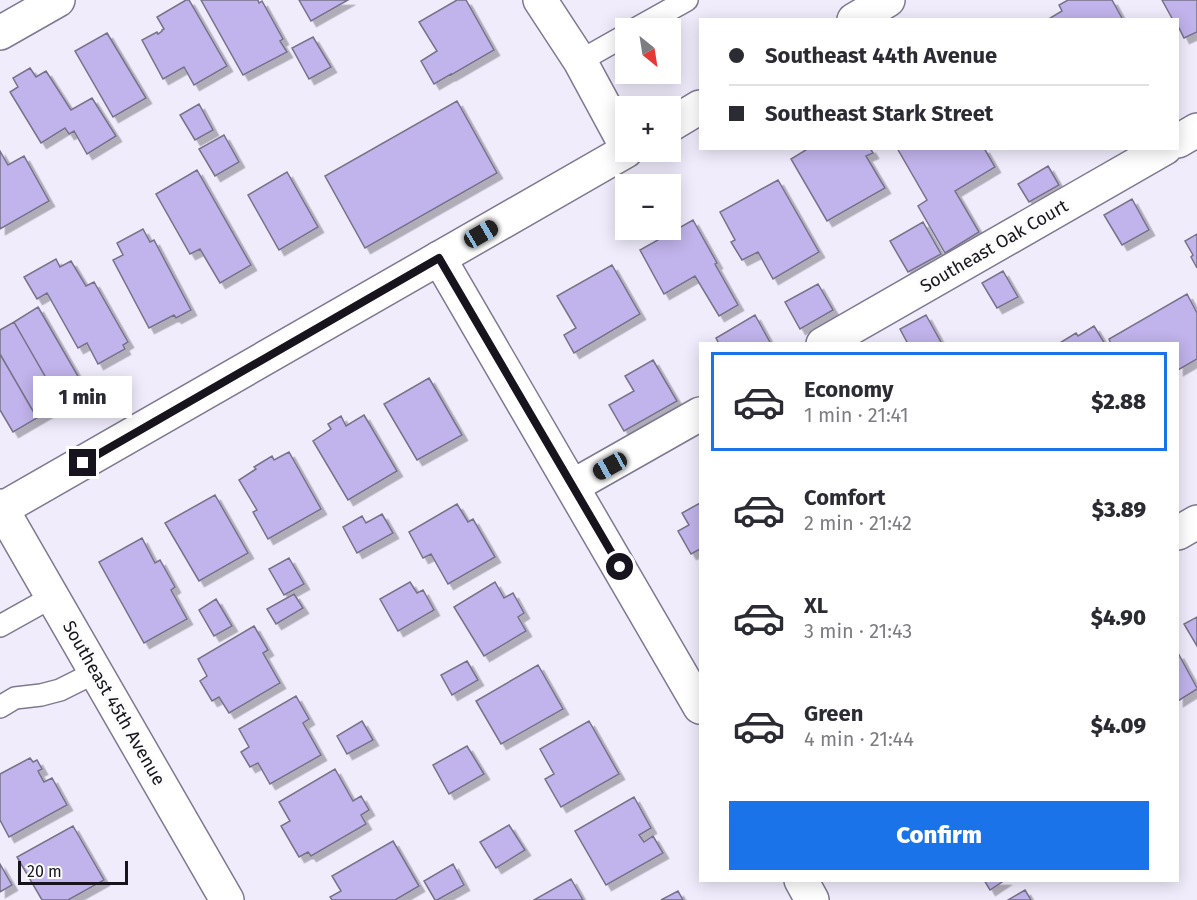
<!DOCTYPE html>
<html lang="en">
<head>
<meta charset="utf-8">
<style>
  :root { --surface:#fff; --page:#f2f2f3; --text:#2b2b33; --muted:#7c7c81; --line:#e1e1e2; --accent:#1a73e8 }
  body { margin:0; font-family:"Fira Sans",sans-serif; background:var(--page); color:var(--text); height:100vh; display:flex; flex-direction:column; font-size:22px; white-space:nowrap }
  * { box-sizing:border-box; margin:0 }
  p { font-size:20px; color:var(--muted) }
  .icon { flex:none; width:33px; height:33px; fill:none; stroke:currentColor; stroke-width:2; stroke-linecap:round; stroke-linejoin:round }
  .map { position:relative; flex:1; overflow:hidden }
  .side { position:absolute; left:699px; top:342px; width:480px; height:540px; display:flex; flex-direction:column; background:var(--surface); border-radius:0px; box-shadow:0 3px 15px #0003 }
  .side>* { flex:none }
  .top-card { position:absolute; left:699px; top:18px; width:480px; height:132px; border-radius:0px; box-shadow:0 3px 15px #0003; display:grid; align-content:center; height:132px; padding:0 30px; background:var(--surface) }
  .needle { width:39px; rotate:150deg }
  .fabs { position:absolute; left:615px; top:18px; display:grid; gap:12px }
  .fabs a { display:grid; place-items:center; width:66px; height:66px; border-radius:0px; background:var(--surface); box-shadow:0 3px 15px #0003; font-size:30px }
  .scale { position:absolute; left:18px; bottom:15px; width:110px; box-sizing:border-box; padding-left:6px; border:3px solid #17141d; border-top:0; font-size:16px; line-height:21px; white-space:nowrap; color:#17141d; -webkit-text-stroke:4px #fcfcfc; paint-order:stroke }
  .end { position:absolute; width:27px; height:27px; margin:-14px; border:8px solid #17141d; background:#fff; box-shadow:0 0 0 3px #fff }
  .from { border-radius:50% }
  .bubble { position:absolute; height:42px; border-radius:0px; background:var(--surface); box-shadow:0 3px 15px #0003; font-size:20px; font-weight:800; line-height:42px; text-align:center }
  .car { position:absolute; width:18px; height:36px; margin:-18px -9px; border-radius:8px; box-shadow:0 0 4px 2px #0007; background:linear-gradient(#222 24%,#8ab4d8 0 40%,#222 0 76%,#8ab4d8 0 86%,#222 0) }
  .top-card b { display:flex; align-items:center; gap:21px; height:57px; font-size:22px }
  .top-card b+b { border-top:2px solid var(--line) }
  .top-card i { width:15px; height:15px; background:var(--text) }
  ul { padding:10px 0 0; list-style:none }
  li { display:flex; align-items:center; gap:18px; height:99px; margin:0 12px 9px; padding:0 18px; border:3px solid transparent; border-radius:0px }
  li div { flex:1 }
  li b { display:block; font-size:22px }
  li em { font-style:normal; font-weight:800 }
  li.on { border-color:var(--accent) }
  li>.icon { width:54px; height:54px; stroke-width:1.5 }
  .cta { display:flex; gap:12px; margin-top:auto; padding:12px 30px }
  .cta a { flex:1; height:69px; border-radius:0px; background:var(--accent); color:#fff; font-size:24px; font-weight:800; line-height:69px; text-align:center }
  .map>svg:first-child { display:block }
  .building { fill:#c1b3eb; stroke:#777289; stroke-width:1.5; filter:url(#shadow) }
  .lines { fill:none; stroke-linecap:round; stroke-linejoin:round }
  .service-casing { stroke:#7e7990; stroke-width:24 }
  .minor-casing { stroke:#7e7990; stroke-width:36 }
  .tertiary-casing { stroke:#7e7990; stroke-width:36 }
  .service { stroke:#fff; stroke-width:21 }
  .minor { stroke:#fff; stroke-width:33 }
  .tertiary { stroke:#fff; stroke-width:33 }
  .route { stroke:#17141d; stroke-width:8 }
  .labels { text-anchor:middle; stroke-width:6; stroke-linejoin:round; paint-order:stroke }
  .street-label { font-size:18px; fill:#17141d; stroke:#fcfcfc }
</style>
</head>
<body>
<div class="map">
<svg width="1197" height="900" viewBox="0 0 1197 900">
  <defs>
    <filter id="shadow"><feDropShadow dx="5.5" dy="5.5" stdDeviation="0" flood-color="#0004"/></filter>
  </defs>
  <rect width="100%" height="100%" fill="#f0ecfc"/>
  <!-- building -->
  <path class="building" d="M186,0H189L227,66L194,85L184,67L163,79L142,40L157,32L158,34L162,31V30L164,29L157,17Z
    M201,0H258L259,3L262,1L283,39L280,41L287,52L243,75Z
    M299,0H348L311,21Z
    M457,0H466L494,50L451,75V74L434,84L421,61L437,51L419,22Z
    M1068,0H1112L1123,20H1047L1062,11L1059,5Z
    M1162,0H1197V32L1184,38L1178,26V20H1173Z
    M107,33L146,98L113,117L75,51Z
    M313,37L331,67L309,79L292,48Z
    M30,68L36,77L46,71L71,110L92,98L116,136L87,154L74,131L69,134L65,128L41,143L10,92L18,87L13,78Z
    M457,101L497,173L365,248L325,176Z
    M199,104L213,130L195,140L180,115Z
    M224,135L239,162L215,176L199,149Z
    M870,148L873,153L866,156L885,188L827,221L791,159L809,148Z
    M897,148H984L995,167L955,191L979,232L945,253L918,206L927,200Z
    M0,151L8,165L24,156L49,201L0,229Z
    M1048,166L1059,185L1029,202L1018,184Z
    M197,170L251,265L220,283L200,249L190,254L156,194Z
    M287,172L318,227L279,250L248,195Z
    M778,180L819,252L773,279L758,252L742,260L731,242L735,240L720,212Z
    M1132,199L1149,230L1122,245L1104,215Z
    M693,220L717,263L715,264L738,305L719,316L695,276L664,294L640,250Z
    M923,222L941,254L908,272L890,241Z
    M143,229L150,242L154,240L191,310L176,318L174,315L149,328L113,260L123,255L117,243Z
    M1197,234V268L1191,257L1193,255L1185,241Z
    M56,259L60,267L71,261L86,286L94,282L128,342L123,345L125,349L98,364L87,343L78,348L47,293L37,299L24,277Z
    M612,265L640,314L574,353L564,335L576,328L557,296Z
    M1003,271L1018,297L997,308L982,283Z
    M818,284L833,310L800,329L785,302Z
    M1187,294L1197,313V359L1178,370V344H1111L1109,339Z
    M38,307L86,390L61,404L14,322Z
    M755,315L771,344H719L716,338Z
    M926,315L942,344H908L900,329Z
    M14,322L61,404L37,418L0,354V330Z
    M1094,326L1105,344H1058L1076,333L1078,336Z
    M0,354L37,418L13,432L0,410Z
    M653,360L677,401L624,431L609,405L634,391L625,376Z
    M429,378L462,435L417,460L384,404Z
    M364,415L397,471L348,500L313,441L331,429L328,424L341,416L346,426Z
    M289,452L321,509L268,539L253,512L257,510L239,480L256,469L254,467L272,456L274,460Z
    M215,495L248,553L199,581L165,523Z
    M700,503V550V549L691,554L678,531L689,525L682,513Z
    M457,504L468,522L473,519L495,557L448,584L431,554L423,558L409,532Z
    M382,514L393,533L357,553L343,527L362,516L366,523Z
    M142,538L155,563L160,560L175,587L171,590L187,619L144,643L99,562Z
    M289,558L304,584L284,595L269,569Z
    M410,582L417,593L423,590L434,610L398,631L380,599Z
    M495,582L504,598L513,593L524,613L518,617L526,631L484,656L454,607Z
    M294,594L303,608L276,624L267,609Z
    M216,599L232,626L214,636L199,610Z
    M1197,617V646L1184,624Z
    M254,626L268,650L263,653L280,683L229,713L219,697L212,701L200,681L207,676L198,659Z
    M1178,653L1197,688V689L1178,701Z
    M467,661L478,680L452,695L441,675Z
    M538,665L563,709L501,744L476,701Z
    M296,696L309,719L303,723L321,755L270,784L258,763L250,767L241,752L249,747L239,729Z
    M362,721L373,740L347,754L337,736Z
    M589,721L619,774L561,807L545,779L554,774L540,749Z
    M467,746L484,774L449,794L433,765Z
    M30,758L33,762L37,760L42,769L38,771L44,782L52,778L67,805L9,837L0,820V774Z
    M335,769L353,801L361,796L369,810L361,815L366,824L311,856L308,852L299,857L281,826L290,821L279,802Z
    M634,797L651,828L639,835L644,842L653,836L663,853L606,885L575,831Z
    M509,825L525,850L496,868L480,842Z
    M73,826L104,880L68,900H42L17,857Z
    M393,841L419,886L395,900H332L330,897L341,891L332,876Z
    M0,864L12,885L0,892Z
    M453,864L464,885L437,900H435L424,881Z
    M571,879L583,900H534Z
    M984,880H1005L990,890Z
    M1025,890L1031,900H1008Z
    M678,891L683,900H661Z"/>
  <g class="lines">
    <defs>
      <path id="service" d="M637,28L687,0
        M580,61L626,35
        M0,626L52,597
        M0,707L15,698L41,695L60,690L96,672"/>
      <path id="minor" d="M540,0L580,61L626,146
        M0,33L58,0
        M1178,141L1197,130
        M439,258L700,707
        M823,344L1165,148
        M573,486L700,414
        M0,506L227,900
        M1178,533L1197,522
        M801,880L812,900"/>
      <path id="tertiary" d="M854,20L888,0
        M670,125L700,107
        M0,510L626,151"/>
    </defs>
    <!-- service casing -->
    <use href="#service" class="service-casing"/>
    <!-- minor casing -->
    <use href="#minor" class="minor-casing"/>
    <!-- tertiary casing -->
    <use href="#tertiary" class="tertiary-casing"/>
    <!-- service -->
    <use href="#service" class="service"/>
    <!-- minor -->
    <use href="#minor" class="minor"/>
    <!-- tertiary -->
    <use href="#tertiary" class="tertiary"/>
  </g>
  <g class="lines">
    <!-- route -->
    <path class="route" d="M83,463L439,258L620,567"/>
  </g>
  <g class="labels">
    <!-- street labels -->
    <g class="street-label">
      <text transform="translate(994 246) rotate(-30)" y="6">Southeast Oak Court</text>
      <text transform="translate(114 703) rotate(60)" y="6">Southeast 45th Avenue</text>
    </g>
  </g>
</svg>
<div class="fabs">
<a><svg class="needle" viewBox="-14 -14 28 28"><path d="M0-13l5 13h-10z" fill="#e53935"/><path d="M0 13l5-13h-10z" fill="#7c7c81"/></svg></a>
<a>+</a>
<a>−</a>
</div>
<div class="scale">20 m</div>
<i class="end from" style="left:620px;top:567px"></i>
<i class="end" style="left:83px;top:463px"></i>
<div class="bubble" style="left:33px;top:376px;width:99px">1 min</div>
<i class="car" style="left:481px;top:234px;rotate:60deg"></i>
<i class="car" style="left:610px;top:466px;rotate:241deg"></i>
<div class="top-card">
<b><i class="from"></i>Southeast 44th Avenue</b>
<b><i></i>Southeast Stark Street</b>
</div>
<section class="side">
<ul>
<li class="on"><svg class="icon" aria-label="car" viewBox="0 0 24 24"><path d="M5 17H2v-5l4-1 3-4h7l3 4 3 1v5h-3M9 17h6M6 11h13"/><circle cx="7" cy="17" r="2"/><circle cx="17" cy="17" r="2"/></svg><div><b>Economy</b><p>1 min · 21:41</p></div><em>$2.88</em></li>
<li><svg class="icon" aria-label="car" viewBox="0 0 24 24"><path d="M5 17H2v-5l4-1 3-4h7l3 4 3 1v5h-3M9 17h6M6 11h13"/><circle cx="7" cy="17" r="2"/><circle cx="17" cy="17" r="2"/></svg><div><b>Comfort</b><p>2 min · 21:42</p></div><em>$3.89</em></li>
<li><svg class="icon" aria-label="car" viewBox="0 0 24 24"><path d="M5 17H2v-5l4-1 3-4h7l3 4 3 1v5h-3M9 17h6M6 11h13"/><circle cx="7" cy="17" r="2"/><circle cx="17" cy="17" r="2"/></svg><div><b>XL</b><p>3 min · 21:43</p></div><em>$4.90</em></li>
<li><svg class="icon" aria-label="car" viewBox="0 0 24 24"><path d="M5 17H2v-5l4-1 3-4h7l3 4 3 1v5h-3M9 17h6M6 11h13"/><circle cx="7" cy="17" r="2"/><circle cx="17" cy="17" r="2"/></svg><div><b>Green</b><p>4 min · 21:44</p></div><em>$4.09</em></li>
</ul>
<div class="cta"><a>Confirm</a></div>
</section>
</div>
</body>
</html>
